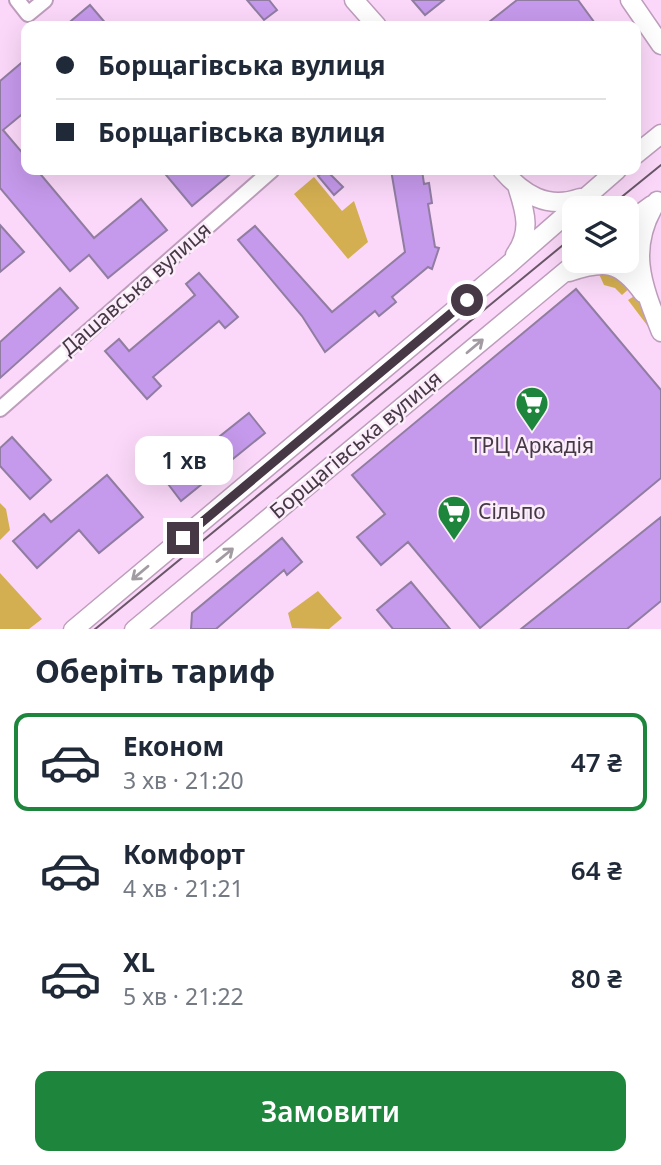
<!DOCTYPE html>
<html lang="uk">
<head>
<meta charset="utf-8">
<style>
  :root { --surface:#fff; --page:#f2f2f3; --text:#1f2937; --muted:#747a83; --line:#e0e1e3; --accent:#1e863c }
  body { margin:0; font-family:"Noto Sans",sans-serif; background:var(--page); color:var(--text); height:100vh; display:flex; flex-direction:column; font-size:26px; white-space:nowrap }
  * { box-sizing:border-box; margin:0 }
  p { font-size:23px; color:var(--muted) }
  .icon { flex:none; width:38px; height:38px; fill:none; stroke:currentColor; stroke-width:2; stroke-linecap:round; stroke-linejoin:round }
  .map { position:relative; height:629px; overflow:hidden }
  .drawer { display:flex; flex-direction:column; background:var(--surface); flex:1 }
  .drawer>* { flex:none }
  .guide { position:absolute; left:21px; top:21px; width:620px; height:154px; border-radius:14px; box-shadow:0 7px 28px #0002; display:grid; align-content:center; height:154px; padding:0 35px; background:var(--surface) }
  .controls { position:absolute; left:562px; top:196px; display:grid; gap:14px }
  .controls a { display:grid; place-items:center; width:77px; height:77px; border-radius:14px; background:var(--surface); box-shadow:0 7px 28px #0002; font-size:35px }
  .end { position:absolute; width:32px; height:32px; margin:-16px; border:9px solid #463845; background:#fff; box-shadow:0 0 0 4px #fff }
  .from { border-radius:50% }
  .bubble { position:absolute; height:49px; border-radius:14px; background:var(--surface); box-shadow:0 7px 28px #0002; font-size:23px; font-weight:600; line-height:49px; text-align:center }
  .guide b { display:flex; align-items:center; gap:24px; height:66px; font-size:26px }
  .guide b+b { border-top:2px solid var(--line) }
  .guide i { width:18px; height:18px; background:var(--text) }
  ul { padding:0; list-style:none }
  li { display:flex; align-items:center; gap:21px; height:98px; margin:0 14px 10px; padding:0 21px; border:4px solid transparent; border-radius:14px }
  li div { flex:1 }
  li b { display:block; font-size:26px }
  li em { font-style:normal; font-weight:600 }
  li.active { border-color:var(--accent) }
  li>.icon { width:63px; height:63px; stroke-width:1.5 }
  h2 { padding:0 35px; font-size:32px; line-height:84px }
  .action { display:flex; gap:14px; margin-top:auto; padding:14px 35px }
  .action a { flex:1; height:80px; border-radius:14px; background:var(--accent); color:#fff; font-size:28px; font-weight:600; line-height:80px; text-align:center }
  .map>svg:first-child { display:block }
  .green { fill:#d4af51 }
  .building { fill:#c599eb; stroke:#907da1; stroke-width:2 }
  .lines { fill:none; stroke-linecap:round; stroke-linejoin:round }
  .minor-casing { stroke:#be9dbc; stroke-width:18 }
  .major-casing { stroke:#be9dbc; stroke-width:21 }
  .minor { stroke:#fff; stroke-width:14 }
  .major { stroke:#fff; stroke-width:18 }
  .tram { stroke:#695768; stroke-width:2 }
  .oneway { stroke:#a29ca2 }
  .route { stroke:#463845; stroke-width:9 }
  .labels { text-anchor:middle; stroke-width:5; stroke-linejoin:round; paint-order:stroke }
  .street-label { font-size:21px; fill:#463845; stroke:#fbedfa }
  .poi-label { font-size:21px; fill:#463845; stroke:#fbedfa }
</style>
</head>
<body>
<div class="map">
<svg width="661" height="630" viewBox="0 0 661 630">
  <rect width="100%" height="100%" fill="#fbd8f9"/>
  <!-- green -->
  <path class="green" d="M314,177L342,211L354,201L368,242L348,259L294,194Z
    M599,274H611L633,285L622,295L615,288L604,285Z
    M639,293L659,341L628,300Z
    M0,503L6,509L10,530L0,540Z
    M0,573L42,619L29,629H0Z
    M318,591L342,618L329,629L292,628L288,613Z"/>
  <!-- building -->
  <path class="building" d="M247,0H269L277,10L264,20Z
    M412,0H444L425,15Z
    M517,0H578L597,26H484Z
    M90,5L108,26H65Z
    M26,59V111L3,130L26,157V170H37L94,238L141,199L167,230L108,278L89,255L70,271L0,188V81Z
    M173,170H235L192,206L166,175Z
    M326,170L343,187L334,195L318,176Z
    M391,170H422L424,184L429,183L432,203L428,204L435,247L439,248L432,269L428,267L392,297L396,302L379,316L375,311L325,352L302,316L238,240L255,226L332,312L405,252Z
    M0,225L24,252L0,272Z
    M199,273L238,317L225,328L219,321L153,377L161,386L147,399L105,351L119,339L129,351L195,295L186,284Z
    M60,288L78,308L0,378V342Z
    M576,289L661,390V478L480,628L408,542L381,565L357,537L385,514L352,475Z
    M249,413L265,433L181,501L165,480Z
    M12,437L51,480L30,499L0,466V448Z
    M107,475L143,517L99,553L79,530L37,568L13,541L44,514L51,522Z
    M661,517V601L627,629H521Z
    M282,538L302,562L287,575L284,570L216,629H191L192,613Z
    M411,582L450,629H393L377,610Z"/>
  <g class="lines">
    <defs>
      <path id="minor" d="M17,0L28,14L45,0
        M0,409L272,170"/>
      <path id="major" d="M354,0L377,26
        M630,0L661,45
        M635,155L661,134
        M502,170C523,194 547,210 580,198
        M657,201C627,248 642,284 661,332
        M626,224L652,205
        M515,255C531,232 526,214 518,189
        M569,272C605,260 620,261 643,293
        M73,630L507,266L617,170
        M134,630L578,261"/>
    </defs>
    <!-- minor casing -->
    <use href="#minor" class="minor-casing"/>
    <!-- major casing -->
    <use href="#major" class="major-casing"/>
    <!-- minor -->
    <use href="#minor" class="minor"/>
    <!-- major -->
    <use href="#major" class="major"/>
    <!-- tram -->
    <path class="tram" d="M608,208L661,165
      M94,630L574,236"/>
  </g>
  <!-- one-way arrows -->
  <defs><path id="oneway-shaft" d="M-6 0H5M1.5-3L5.5 0L1.5 3" fill="none" stroke-width="1.6" stroke-linecap="round" stroke-linejoin="round" transform="scale(1.75)"/></defs>
  <g class="oneway">
    <use href="#oneway-shaft" transform="translate(475 346) rotate(-40)"/>
    <use href="#oneway-shaft" transform="translate(225 555) rotate(-39)"/>
    <use href="#oneway-shaft" transform="translate(140 573) rotate(140)"/>
  </g>
  <g class="lines">
    <!-- route -->
    <path class="route" d="M183,538L467,300"/>
  </g>
  <!-- icons -->
  <defs>
    <symbol id="supermarket-pin" viewBox="-11 -11 22 30"><path d="M0 17L-7.5 6A9.5 9.5 0 1 1 7.5 6Z" fill="#1e863c" stroke="#fbedfa"/><path d="M-6-5.5h2.5l.6 2H6L4.5 2H-2.5L-4.4-4H-6ZM-1.5 3.2a1.3 1.3 0 1 0 .1 0ZM3 3.2a1.3 1.3 0 1 0 .1 0Z" fill="#fff"/></symbol>
  </defs>
  <g fill-rule="evenodd">
    <use href="#supermarket-pin" x="513" y="384" width="38" height="52"/>
    <use href="#supermarket-pin" x="435" y="493" width="38" height="52"/>
  </g>
  <g class="labels">
    <!-- street labels -->
    <g class="street-label">
      <text transform="translate(136 289) rotate(-41)" y="7">Дашавська вулиця</text>
      <text transform="translate(356 445) rotate(-40)" y="7">Борщагівська вулиця</text>
    </g>
    <!-- poi labels -->
    <g class="poi-label">
      <text x="532" y="453">ТРЦ Аркадія</text>
      <text x="478" y="519" text-anchor="start">Сільпо</text>
    </g>
  </g>
</svg>
<div class="controls">
<a><svg class="icon" aria-label="layers" viewBox="0 0 24 24"><path d="M12 4l9 5-9 5-9-5zM3 14l9 5 9-5"/></svg></a>
</div>
<i class="end from" style="left:467px;top:300px"></i>
<i class="end" style="left:183px;top:538px"></i>
<div class="bubble" style="left:135px;top:436px;width:98px">1 хв</div>
<div class="guide">
<b><i class="from"></i>Борщагівська вулиця</b>
<b><i></i>Борщагівська вулиця</b>
</div>
</div>
<section class="drawer">
<h2>Оберіть тариф</h2>
<ul>
<li class="active"><svg class="icon" aria-label="car" viewBox="0 0 24 24"><path d="M5 17H2v-5l4-1 3-4h7l3 4 3 1v5h-3M9 17h6M6 11h13"/><circle cx="7" cy="17" r="2"/><circle cx="17" cy="17" r="2"/></svg><div><b>Економ</b><p>3 хв · 21:20</p></div><em>47 ₴</em></li>
<li><svg class="icon" aria-label="car" viewBox="0 0 24 24"><path d="M5 17H2v-5l4-1 3-4h7l3 4 3 1v5h-3M9 17h6M6 11h13"/><circle cx="7" cy="17" r="2"/><circle cx="17" cy="17" r="2"/></svg><div><b>Комфорт</b><p>4 хв · 21:21</p></div><em>64 ₴</em></li>
<li><svg class="icon" aria-label="car" viewBox="0 0 24 24"><path d="M5 17H2v-5l4-1 3-4h7l3 4 3 1v5h-3M9 17h6M6 11h13"/><circle cx="7" cy="17" r="2"/><circle cx="17" cy="17" r="2"/></svg><div><b>XL</b><p>5 хв · 21:22</p></div><em>80 ₴</em></li>
</ul>
<div class="action"><a>Замовити</a></div>
</section>
</body>
</html>
